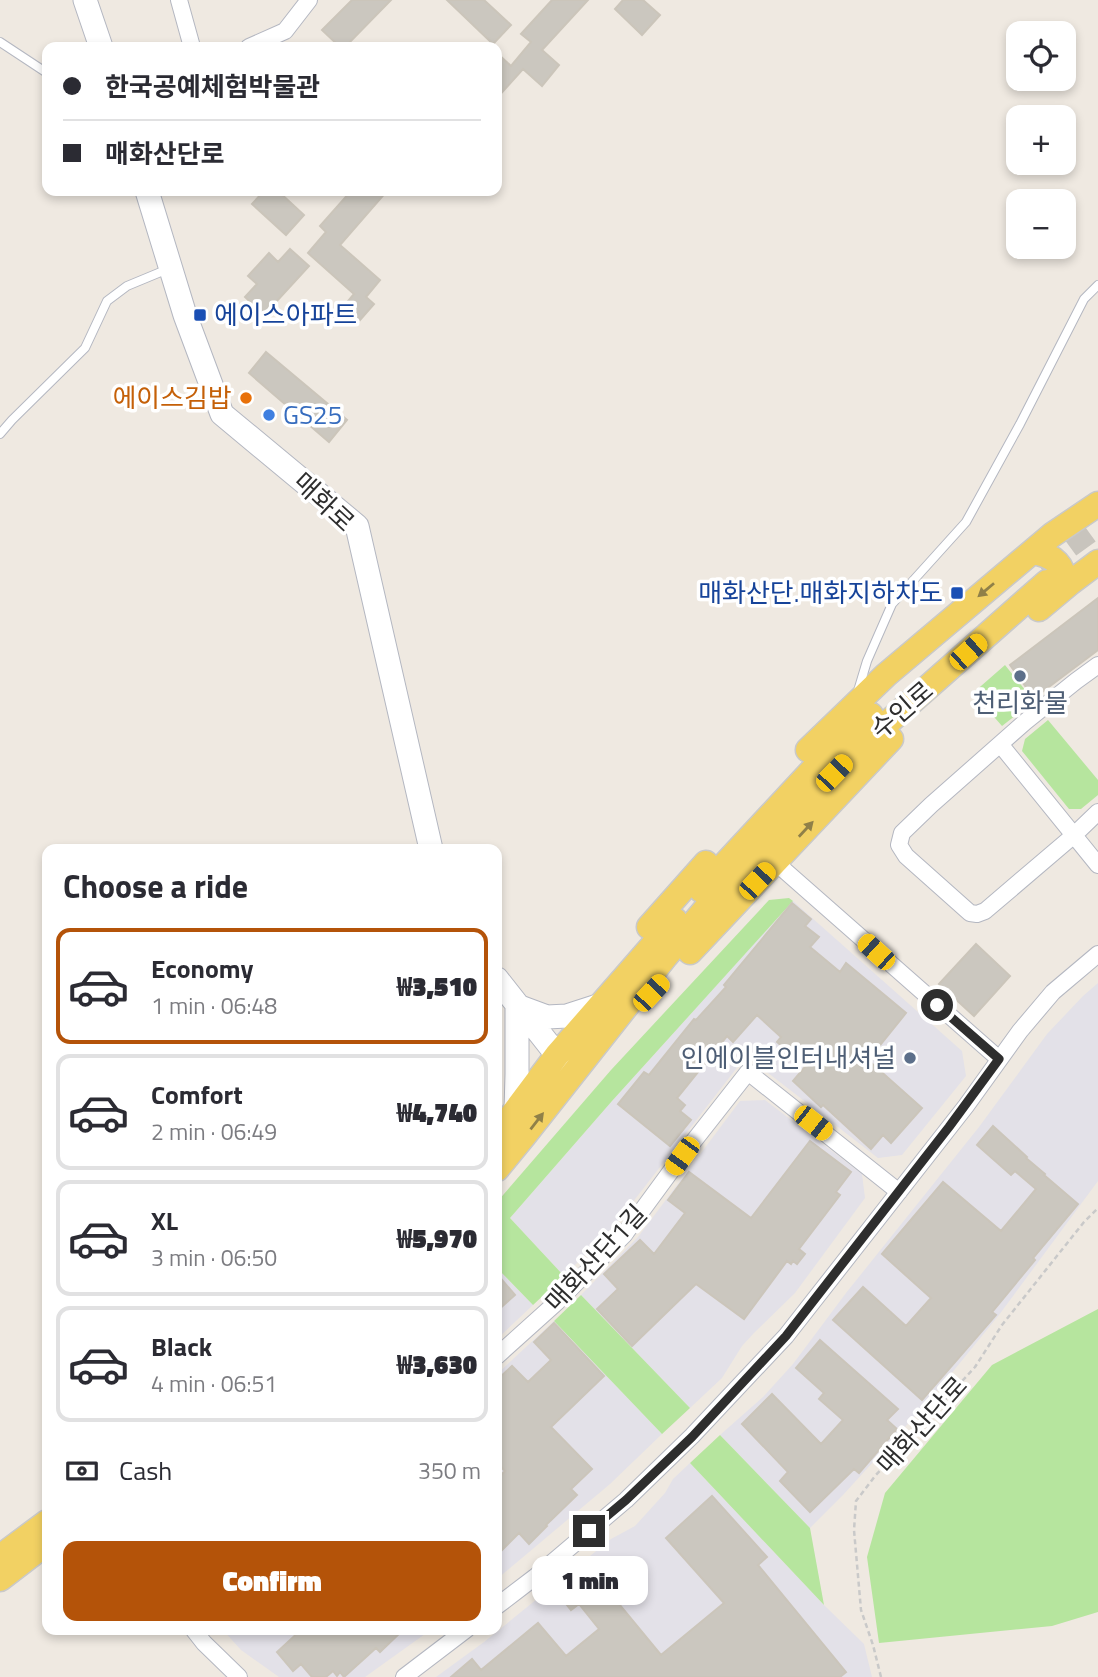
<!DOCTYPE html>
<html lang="en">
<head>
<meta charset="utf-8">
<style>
  :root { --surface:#fff; --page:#f2f2f3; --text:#2b2b33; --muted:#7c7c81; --line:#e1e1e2; --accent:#b45309 }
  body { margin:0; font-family:"Titillium Web","Noto Sans KR",sans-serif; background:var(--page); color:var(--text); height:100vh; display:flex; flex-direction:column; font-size:26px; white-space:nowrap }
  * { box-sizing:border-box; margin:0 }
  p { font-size:23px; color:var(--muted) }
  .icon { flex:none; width:38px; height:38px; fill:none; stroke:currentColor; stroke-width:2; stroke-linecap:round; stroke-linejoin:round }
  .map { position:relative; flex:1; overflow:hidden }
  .panel { position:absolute; left:42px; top:844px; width:460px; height:791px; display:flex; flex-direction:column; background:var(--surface); border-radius:14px; box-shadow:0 4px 10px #0003 }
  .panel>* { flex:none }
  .hud { position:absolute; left:42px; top:42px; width:460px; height:154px; border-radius:14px; box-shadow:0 4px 10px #0003; display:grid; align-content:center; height:154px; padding:0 21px; background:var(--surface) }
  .fabs { position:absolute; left:1006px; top:21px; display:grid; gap:14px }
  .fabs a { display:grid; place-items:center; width:70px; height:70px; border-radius:14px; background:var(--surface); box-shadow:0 4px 10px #0003; font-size:35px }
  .end { position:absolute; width:32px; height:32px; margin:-16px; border:9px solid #2e2e2e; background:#fff; box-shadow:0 0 0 4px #fff }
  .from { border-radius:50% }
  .bubble { position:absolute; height:49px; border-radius:14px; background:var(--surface); box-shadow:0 4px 10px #0003; font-size:23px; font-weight:800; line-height:49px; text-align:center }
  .car { position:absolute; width:21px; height:42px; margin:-21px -10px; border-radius:9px; box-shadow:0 0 5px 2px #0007; background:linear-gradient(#f5c518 24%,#345 0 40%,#f5c518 0 76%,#345 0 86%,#f5c518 0) }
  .hud b { display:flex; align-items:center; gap:24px; height:66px; font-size:26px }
  .hud b+b { border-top:2px solid var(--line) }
  .hud i { width:18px; height:18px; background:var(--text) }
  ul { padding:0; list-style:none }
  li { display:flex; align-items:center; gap:21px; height:116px; margin:0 14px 10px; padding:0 7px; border:4px solid var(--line); border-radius:14px }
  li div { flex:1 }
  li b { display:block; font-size:26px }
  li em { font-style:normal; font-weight:800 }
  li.active { border-color:var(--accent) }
  li>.icon { width:63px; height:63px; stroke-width:1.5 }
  h2 { padding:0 21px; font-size:32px; line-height:84px }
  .pay { display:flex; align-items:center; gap:18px; height:77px; padding:0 21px; font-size:26px }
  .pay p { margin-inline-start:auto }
  .action { display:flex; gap:14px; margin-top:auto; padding:14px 21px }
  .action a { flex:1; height:80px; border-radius:14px; background:var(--accent); color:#fff; font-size:28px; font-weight:800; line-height:80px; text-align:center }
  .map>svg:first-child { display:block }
  .industrial { fill:#e3e1e8 }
  .green { fill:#b6e59e }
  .building { fill:#cbc7bf; stroke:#cbc5ba; stroke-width:2 }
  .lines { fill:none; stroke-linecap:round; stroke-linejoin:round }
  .primary-tunnel { stroke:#c8c4bd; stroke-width:24; stroke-dasharray:24 12; stroke-linecap:butt }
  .lane-casing { stroke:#b4b7c1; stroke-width:10 }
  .street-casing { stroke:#b4b7c1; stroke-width:18 }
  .secondary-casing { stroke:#b4b7c1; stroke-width:25 }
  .primary-casing { stroke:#c9c9c9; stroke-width:27 }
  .path { stroke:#c9c9c9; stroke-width:2.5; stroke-dasharray:5 3.5; stroke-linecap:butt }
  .lane { stroke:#fff; stroke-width:8 }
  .street { stroke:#fff; stroke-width:16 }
  .secondary { stroke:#fff; stroke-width:23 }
  .primary { stroke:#f2d163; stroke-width:24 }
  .oneway { fill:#908048 }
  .route { stroke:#2e2e2e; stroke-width:9 }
  .transit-dot { fill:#1a4fb4; stroke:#fff; stroke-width:2.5 }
  .food-dot { fill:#e8710a; stroke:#fff; stroke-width:2.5 }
  .shop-dot { fill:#3f7fe0; stroke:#fff; stroke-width:2.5 }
  .service-dot { fill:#5c6f8a; stroke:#fff; stroke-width:2.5 }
  .labels { text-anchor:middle; stroke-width:7; stroke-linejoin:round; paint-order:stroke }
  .transit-label { font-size:26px; fill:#164399; stroke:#fff; text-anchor:start }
  .food-label { font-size:26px; fill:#c56008; stroke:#fff; text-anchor:end }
  .shop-label { font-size:26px; fill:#366cbe; stroke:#fff; text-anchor:start }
  .street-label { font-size:26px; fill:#2e2e2e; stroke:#fff }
  .service-label { font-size:26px; fill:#4e5e75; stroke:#fff }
</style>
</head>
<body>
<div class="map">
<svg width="1098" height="1677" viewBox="0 0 1098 1677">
  <rect width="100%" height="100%" fill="#efe9e1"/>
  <!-- industrial -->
  <path class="industrial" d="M793,901L962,1051L966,1076L902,1155L878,1158L746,1056L615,1225L564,1276L510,1218L612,1101Z
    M1098,983V1181L999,1315L955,1369L925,1405L843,1495L810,1528L720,1435L763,1397L793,1364L846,1293L979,1127L1047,1034L1083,996Z
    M765,1100L862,1174L865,1198L795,1293L754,1333L742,1346L722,1378L690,1408L581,1295L638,1237L740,1101Z
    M497,1268L533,1305L497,1339Z
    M554,1321L662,1434L610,1484L497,1579V1374Z
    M690,1463L824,1605L864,1644L872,1677H436L484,1642L611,1539L635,1526L665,1493L673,1479Z
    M222,1629H432L365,1677H279L241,1650Z"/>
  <!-- green -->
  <path class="green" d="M1005,665L1034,701L1002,726L973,693Z
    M1048,720L1098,780V795L1081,809H1069L1022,751L1025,739Z
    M789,898L793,901L612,1101L510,1218L564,1276L533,1305L497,1268V1202L611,1070L769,900Z
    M581,1295L690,1408L662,1434L554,1321Z
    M1098,1309V1612L1052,1626L879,1643L867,1557L885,1493L992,1365Z
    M720,1435L810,1528L824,1605L690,1463Z"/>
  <!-- building -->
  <path class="building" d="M352,0H391L345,47H340L322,30Z
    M447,0H484L511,25L493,44Z
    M552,0H588L542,50L559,65L542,86L523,69L497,98V53L511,66L531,42L521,34Z
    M623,0H643L660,15L642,35L615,9Z
    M264,191H278L304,215L286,235L252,204Z
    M351,191H387L340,245L380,280L366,297L374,304L360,320L344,306L354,294L308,253L326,232L320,226Z
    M290,249L309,266L264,315L245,297L257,284L248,276L269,253L278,262Z
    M266,352L347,420L329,442L249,373Z
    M1098,598V650L1034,698L1010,665Z
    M792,903L811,919L805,926L819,937L810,947L840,972L846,963L906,1013L868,1060L922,1108L891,1143L883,1135L871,1149L823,1105L821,1107L793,1081L805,1067L777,1042L781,1037L757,1015L733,1042L727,1036L677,1098L685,1105L680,1111L691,1120L670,1146L618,1104L644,1072L649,1075L694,1019L696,1020L726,987L724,985Z
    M976,944L1010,976L974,1016L939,984Z
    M993,1126L1027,1157L1026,1158L1045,1174L1044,1175L1078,1204L1033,1258L1035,1260L992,1312L996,1315L922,1400L833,1320L863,1287L906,1326L931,1298L882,1254L943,1182L1001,1231L1036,1189L1015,1171L1011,1175L977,1145Z
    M810,1141L851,1172L836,1192L840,1195L799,1249L805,1254L797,1264L793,1261L791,1264L787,1261L744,1319L696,1284L632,1346L597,1309L618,1289L604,1274L640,1240L654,1254L685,1213L668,1200L689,1172L751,1218Z
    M497,1274L515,1295L497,1311Z
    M554,1323L604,1376L551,1427L592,1469L571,1489L577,1495L546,1525L547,1526L529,1544L519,1533L497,1555V1479L505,1471L497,1463V1380L512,1366L528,1382L551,1360L534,1342Z
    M820,1340L898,1409L887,1420L897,1429L859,1473L854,1469L810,1512L780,1481L788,1472L742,1424L772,1394L821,1444L843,1420L819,1399L824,1393L796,1368Z
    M712,1496L767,1557L758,1565L846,1672L840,1677H451L472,1659L481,1670L538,1623L566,1656L599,1629L579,1604L571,1610L555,1590L586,1564L661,1655L724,1603L666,1538Z
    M302,1629H404L380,1652L376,1648L344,1677L340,1672L337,1676L333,1671L326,1677H312L301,1664L293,1671L277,1652Z"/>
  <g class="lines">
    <!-- primary-tunnel -->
    <path class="primary-tunnel" d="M1040,567L1098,525"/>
    <defs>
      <path id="lane" d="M0,42L47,73
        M0,434L12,420L85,348L107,301L127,286L168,269
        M858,691L867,661L892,604L966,522L1020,424L1084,299L1098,285"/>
      <path id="street" d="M179,0L192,47
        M249,47L285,31L309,0
        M1098,665L1076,681L1025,722L931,805L902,833L899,845L906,856L970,913L977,914L985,911L1073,836L1098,812
        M1000,744L1098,865
        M775,862L999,1059
        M497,1356L557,1302L624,1235L682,1156L748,1072L899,1192
        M497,1606L535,1577L626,1500L692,1436L786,1336L966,1106L1020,1031L1053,992L1098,954
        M193,1629L204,1643L239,1677
        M404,1677L467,1629"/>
      <path id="secondary" d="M85,0L101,47
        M147,191L185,315L222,414L357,526L431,849
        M497,979L557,1055L571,1068
        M520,1007L547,1017L567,1016L601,1005
        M516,1110L517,1074V1006"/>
      <path id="primary" d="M1032,552C1054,555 1066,565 1064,588
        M1039,609L1070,583L1098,562
        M808,750L886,675L1052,535L1098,504
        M701,890L832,749L871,715
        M649,927L706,863
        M690,952L891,739
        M497,1135L557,1055L675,920
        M497,1169L524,1136L666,956L714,899L850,756L1047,582
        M0,1557L47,1522
        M0,1579L47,1543"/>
    </defs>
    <!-- lane casing -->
    <use href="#lane" class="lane-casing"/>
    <!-- street casing -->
    <use href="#street" class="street-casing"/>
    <!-- secondary casing -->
    <use href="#secondary" class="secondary-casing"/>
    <!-- primary casing -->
    <use href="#primary" class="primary-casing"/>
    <!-- path -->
    <path class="path" d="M881,1677L873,1645L861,1610L854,1530L856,1501L875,1476L975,1367L1002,1325L1084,1222L1098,1208"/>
    <!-- lane -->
    <use href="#lane" class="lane"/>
    <!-- street -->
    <use href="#street" class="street"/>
    <!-- secondary -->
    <use href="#secondary" class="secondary"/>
    <!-- primary -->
    <use href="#primary" class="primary"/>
  </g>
  <!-- one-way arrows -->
  <defs><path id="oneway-solid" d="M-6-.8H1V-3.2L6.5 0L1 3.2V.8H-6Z" transform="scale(1.75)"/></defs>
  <g class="oneway">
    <use href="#oneway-solid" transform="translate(986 590) rotate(140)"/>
    <use href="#oneway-solid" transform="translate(806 829) rotate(-47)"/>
    <use href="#oneway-solid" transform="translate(537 1121) rotate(-52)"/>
  </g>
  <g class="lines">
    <!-- route -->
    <path class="route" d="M589,1531L626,1500L692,1437L786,1336L949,1127L999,1059L937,1005"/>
  </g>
  <!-- markers -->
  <g class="transit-dot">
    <rect x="193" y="308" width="14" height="14" rx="3.5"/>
    <rect x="950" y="586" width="14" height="14" rx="3.5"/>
  </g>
  <circle class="food-dot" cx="246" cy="398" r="7"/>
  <circle class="shop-dot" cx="269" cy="415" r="7"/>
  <g class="service-dot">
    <circle cx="1020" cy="676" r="7"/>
    <circle cx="910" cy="1058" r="7"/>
  </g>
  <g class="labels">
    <!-- transit labels -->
    <g class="transit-label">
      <text x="214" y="324">에이스아파트</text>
      <text x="943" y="602" text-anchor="end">매화산단.매화지하차도</text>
    </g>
    <!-- food labels -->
    <g class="food-label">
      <text x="232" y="407">에이스김밥</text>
    </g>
    <!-- shop labels -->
    <g class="shop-label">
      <text x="283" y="424">GS25</text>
    </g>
    <!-- street labels -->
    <g class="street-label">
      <text transform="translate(324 502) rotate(43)" y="9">매화로</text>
      <text transform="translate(902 710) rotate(-41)" y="9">수인로</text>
      <text transform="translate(596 1258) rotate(-47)" y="9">매화산단1길</text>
      <text transform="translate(922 1425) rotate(-48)" y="9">매화산단로</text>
    </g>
    <!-- service labels -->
    <g class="service-label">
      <text x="1020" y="712">천리화물</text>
      <text x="896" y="1067" text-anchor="end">인에이블인터내셔널</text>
    </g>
  </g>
</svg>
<div class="fabs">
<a><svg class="icon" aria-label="locate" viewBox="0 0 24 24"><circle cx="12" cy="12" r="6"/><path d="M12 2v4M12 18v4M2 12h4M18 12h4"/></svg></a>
<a>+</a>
<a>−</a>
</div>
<i class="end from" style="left:937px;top:1005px"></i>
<i class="end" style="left:589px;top:1531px"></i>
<div class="bubble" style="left:532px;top:1556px;width:116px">1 min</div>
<i class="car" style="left:968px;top:652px;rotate:48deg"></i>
<i class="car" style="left:834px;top:773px;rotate:44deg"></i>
<i class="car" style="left:757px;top:881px;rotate:43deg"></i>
<i class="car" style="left:876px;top:952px;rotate:312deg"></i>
<i class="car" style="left:651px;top:993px;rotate:43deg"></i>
<i class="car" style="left:813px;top:1123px;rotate:128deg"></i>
<i class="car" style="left:682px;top:1156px;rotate:216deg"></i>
<div class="hud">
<b><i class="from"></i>한국공예체험박물관</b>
<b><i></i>매화산단로</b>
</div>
<section class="panel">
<h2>Choose a ride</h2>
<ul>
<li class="active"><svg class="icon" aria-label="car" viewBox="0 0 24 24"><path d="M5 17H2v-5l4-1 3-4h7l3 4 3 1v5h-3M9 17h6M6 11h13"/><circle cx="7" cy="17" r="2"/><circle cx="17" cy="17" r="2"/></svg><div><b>Economy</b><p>1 min · 06:48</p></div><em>₩3,510</em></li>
<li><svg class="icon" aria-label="car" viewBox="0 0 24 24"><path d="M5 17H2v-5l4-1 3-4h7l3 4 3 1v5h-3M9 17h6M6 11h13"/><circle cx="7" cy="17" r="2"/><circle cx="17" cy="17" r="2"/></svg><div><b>Comfort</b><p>2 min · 06:49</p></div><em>₩4,740</em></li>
<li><svg class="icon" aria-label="car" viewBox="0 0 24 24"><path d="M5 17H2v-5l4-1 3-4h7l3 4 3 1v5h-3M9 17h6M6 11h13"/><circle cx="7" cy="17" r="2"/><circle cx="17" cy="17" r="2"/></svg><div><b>XL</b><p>3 min · 06:50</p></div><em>₩5,970</em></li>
<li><svg class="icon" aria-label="car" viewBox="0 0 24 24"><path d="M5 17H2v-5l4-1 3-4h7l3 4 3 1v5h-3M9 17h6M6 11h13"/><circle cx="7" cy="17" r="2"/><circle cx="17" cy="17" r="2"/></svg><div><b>Black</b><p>4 min · 06:51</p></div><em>₩3,630</em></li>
</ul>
<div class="pay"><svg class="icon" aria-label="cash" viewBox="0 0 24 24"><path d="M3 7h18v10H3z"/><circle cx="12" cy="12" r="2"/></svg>Cash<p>350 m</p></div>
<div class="action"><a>Confirm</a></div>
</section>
</div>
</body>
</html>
